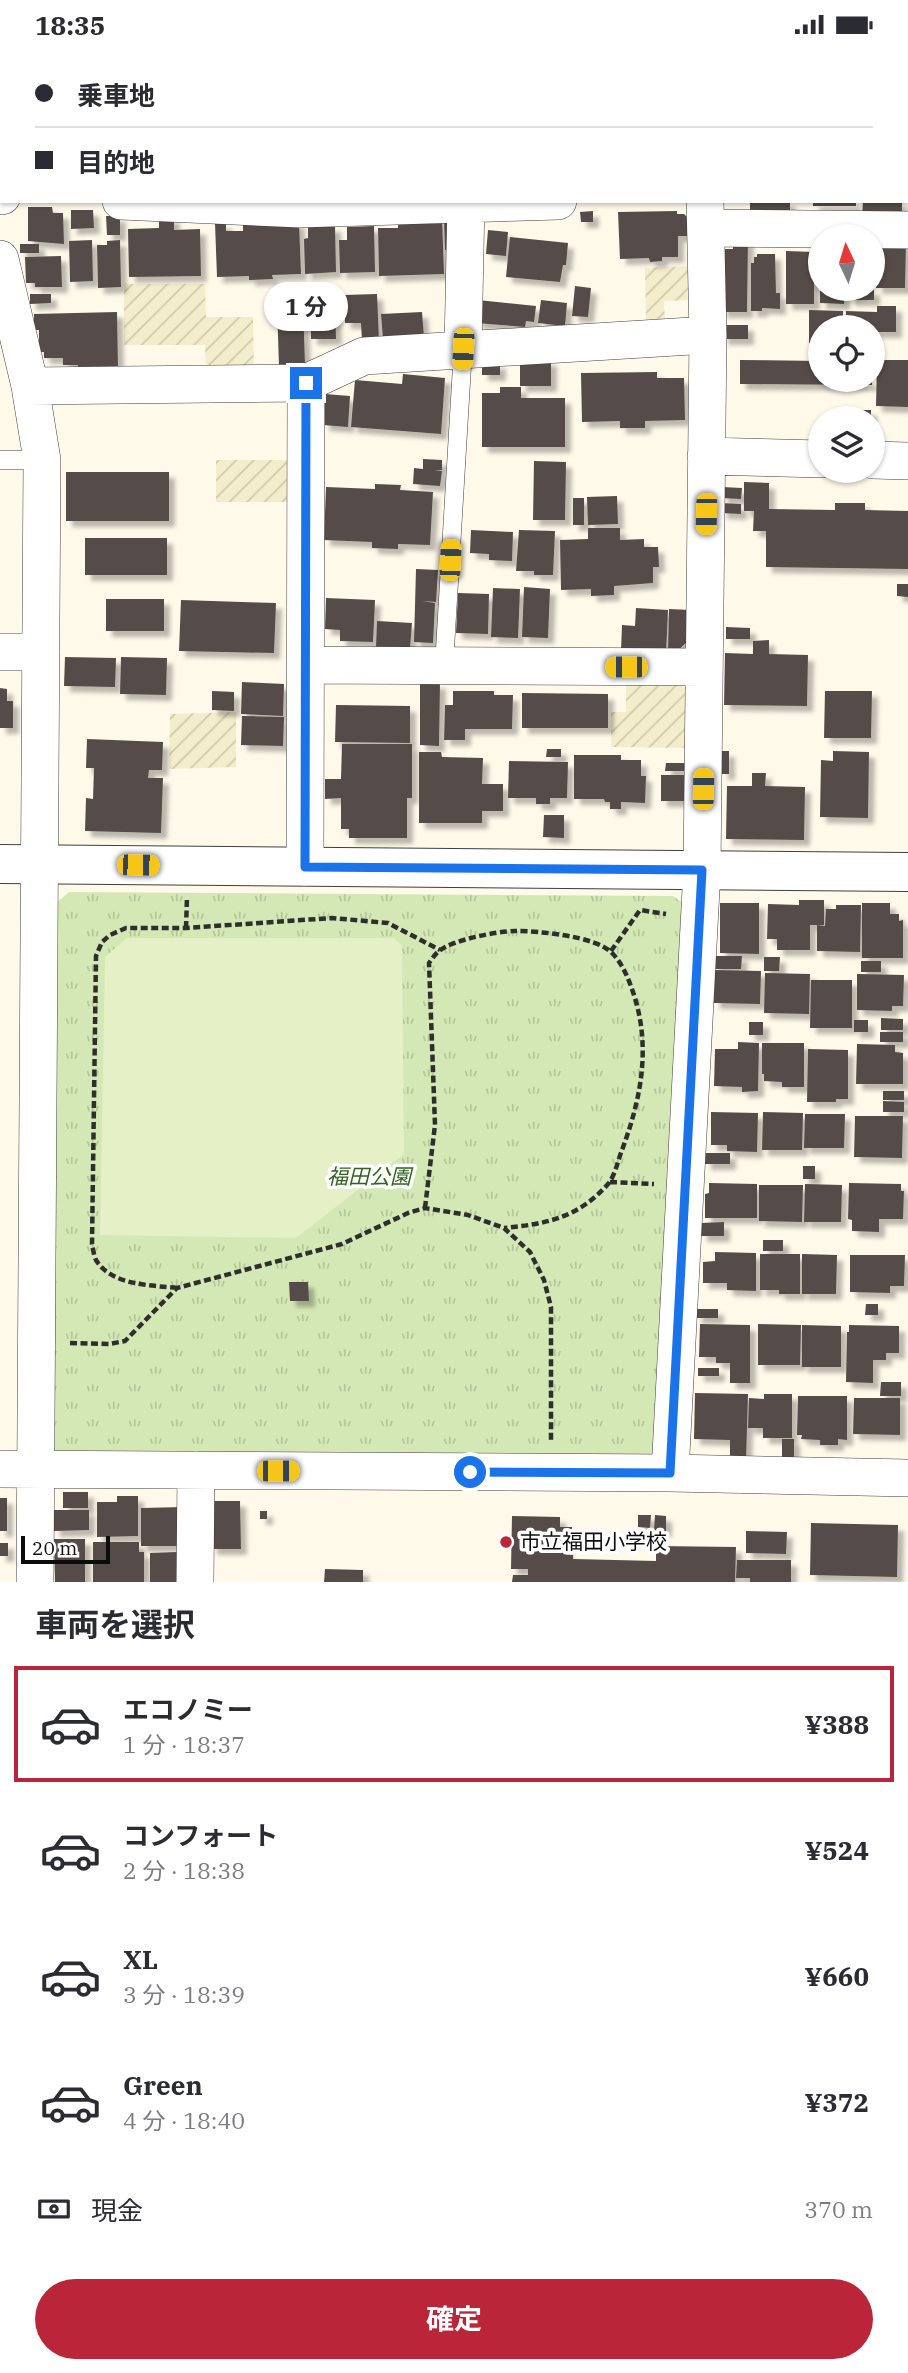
<!DOCTYPE html>
<html lang="ja">
<head>
<meta charset="utf-8">
<style>
  :root { --surface:#fff; --page:#f7f7f7; --text:#2b2b33; --muted:#7c7c81; --line:#e1e1e2; --accent:#bb2539 }
  body { margin:0; font-family:"IBM Plex Serif","Noto Sans JP",serif; background:var(--page); color:var(--text); height:100vh; display:flex; flex-direction:column; font-size:26px; white-space:nowrap }
  * { box-sizing:border-box; margin:0 }
  p { font-size:23px; color:var(--muted) }
  .icon { flex:none; width:38px; height:38px; fill:none; stroke:currentColor; stroke-width:2; stroke-linecap:round; stroke-linejoin:round }
  .map { position:relative; height:1533px; overflow:hidden }
  .sheet { display:flex; flex-direction:column; background:var(--surface); flex:1 }
  .sheet>* { flex:none }
  .hud { position:absolute; left:0px; top:0px; width:908px; height:154px; box-shadow:0 2px 5px #0004; display:grid; align-content:center; height:154px; padding:0 35px; background:var(--surface) }
  .needle { width:46px; rotate:356deg }
  .fabs { position:absolute; left:808px; top:175px; display:grid; gap:14px }
  .fabs a { display:grid; place-items:center; width:77px; height:77px; border-radius:50%; background:var(--surface); box-shadow:0 2px 5px #0004; font-size:35px }
  .scale { position:absolute; left:21px; bottom:18px; width:89px; box-sizing:border-box; padding-left:7px; border:4px solid #0c0c0c; border-top:0; font-size:19px; line-height:24px; white-space:nowrap; color:#0c0c0c; -webkit-text-stroke:5px #fff; paint-order:stroke }
  .end { position:absolute; width:32px; height:32px; margin:-16px; border:9px solid #1a73e8; background:#fff; box-shadow:0 0 0 4px #fff }
  .from { border-radius:50% }
  .bubble { position:absolute; height:49px; border-radius:24px; background:var(--surface); box-shadow:0 2px 5px #0004; font-size:23px; font-weight:700; line-height:49px; text-align:center }
  .car { position:absolute; width:21px; height:42px; margin:-21px -10px; border-radius:9px; box-shadow:0 0 5px 2px #0007; background:linear-gradient(#f5c518 24%,#345 0 40%,#f5c518 0 76%,#345 0 86%,#f5c518 0) }
  .hud b { display:flex; align-items:center; gap:24px; height:66px; font-size:26px }
  .hud b+b { border-top:2px solid var(--line) }
  .hud i { width:18px; height:18px; background:var(--text) }
  ul { padding:0; list-style:none }
  li { display:flex; align-items:center; gap:21px; height:116px; margin:0 14px 10px; padding:0 21px; border:4px solid transparent; border-radius:0px }
  li div { flex:1 }
  li b { display:block; font-size:26px }
  li em { font-style:normal; font-weight:700 }
  li.selected { border-color:var(--accent) }
  li>.icon { width:63px; height:63px; stroke-width:1.5 }
  h2 { padding:0 35px; font-size:32px; line-height:84px }
  .pay { display:flex; align-items:center; gap:18px; height:77px; padding:0 35px; font-size:26px }
  .pay p { margin-inline-start:auto }
  .button { display:flex; gap:14px; margin-top:auto; padding:14px 35px }
  .button a { flex:1; height:80px; border-radius:42px; background:var(--accent); color:#fff; font-size:28px; font-weight:700; line-height:80px; text-align:center }
  .status { display:flex; justify-content:space-between; align-items:center; height:49px; padding:0 35px; background:var(--surface); direction:ltr }
  .status svg { height:19px; fill:currentColor }
  .map>svg:first-child { display:block }
  .farmland { fill:url(#farmland-furrows) }
  .park { fill:url(#park-tufts) }
  .pitch { fill:#e5f0c7 }
  .building { fill:#544c48; filter:url(#shadow) }
  .lines { fill:none; stroke-linecap:round; stroke-linejoin:round }
  .service-casing { stroke:#3f3f3f; stroke-width:19 }
  .minor-casing { stroke:#3f3f3f; stroke-width:38 }
  .tertiary-casing { stroke:#3f3f3f; stroke-width:40 }
  .path { stroke:#2e2e2e; stroke-width:4.5; stroke-dasharray:7 3.5; stroke-linecap:butt }
  .service { stroke:#fff; stroke-width:18 }
  .minor { stroke:#fff; stroke-width:37 }
  .tertiary { stroke:#fff; stroke-width:38 }
  .route { stroke:#1a73e8; stroke-width:9 }
  .poi-dot { fill:#bb2539; stroke:#fff; stroke-width:2.5 }
  .labels { text-anchor:middle; stroke-width:7; stroke-linejoin:round; paint-order:stroke }
  .park-label { font-size:21px; font-style:italic; fill:#31631d; stroke:#fff }
  .poi-label { font-size:21px; fill:#0c0c0c; stroke:#fff; text-anchor:start }
</style>
</head>
<body>
<div class="status"><b>18:35</b><svg viewBox="0 0 49 12"><path d="M0 12V9h3v3zM5 12V6h3v6zM10 12V3h3v9zM15 12V0h3v12zM26 1h20v11H26zM47 4h2v5h-2z"/></svg></div>
<div class="map">
<svg width="908" height="1533" viewBox="0 0 908 1533">
  <defs>
    <pattern id="farmland-furrows" width="10" height="10" patternUnits="userSpaceOnUse" patternTransform="scale(1.75)"><rect width="10" height="10" fill="#f4edcb"/><path d="M-1 1l2-2M0 10L10 0M9 11l2-2" fill="none" stroke="#d0caad"/></pattern>
    <pattern id="park-tufts" width="24" height="20" patternUnits="userSpaceOnUse" patternTransform="scale(1.75)"><rect width="24" height="20" fill="#d4e8b5"/><path d="M3 7l-1-3M5 7V3M7 7l1-3M15 17l-1-3M17 17v-4M19 17l1-3" fill="none" stroke="#b5c69a"/></pattern>
    <filter id="shadow"><feDropShadow dx="6" dy="6" stdDeviation="2" flood-color="#0004"/></filter>
  </defs>
  <rect width="100%" height="100%" fill="#fff9ea"/>
  <!-- farmland -->
  <path class="farmland" d="M689,217L690,251L664,252L665,273L646,274L645,219Z
    M124,235H205L206,268H253L254,321H206L205,296H124Z
    M216,411H291V453H216Z
    M626,634L681,635L691,645V699L611,698V663H626Z
    M236,663V718L169,720L170,665Z"/>
  <!-- park -->
  <path class="park" d="M69,843L673,847L687,857L660,1401L649,1413L63,1409L51,1397L55,855Z"/>
  <!-- pitch -->
  <path class="pitch" d="M127,889H394L402,897L404,1105L296,1189L100,1186L105,908Z"/>
  <!-- building -->
  <path class="building" d="M750,152H790V162L750,161Z
    M813,152H856V157H813Z
    M863,152H902V163L862,167Z
    M28,158H52L53,164H63L64,195L28,192Z
    M71,161H93L94,179L71,180Z
    M593,162V173H581L580,163Z
    M677,162V165H684L688,169L689,187H678V208H662V212L650,213L649,209L620,210L618,163Z
    M106,167H120V186H107Z
    M159,168H174V181L200,180L201,227L129,228L128,180L159,179Z
    M243,168L299,173L301,225L272,226L273,230L249,231V227L217,228L215,174H226V182H243Z
    M442,168L444,225L379,227L378,179H398V170Z
    M444,169H455L456,201H445Z
    M335,177L336,223L305,225L304,190L308,189V178Z
    M374,177L375,223L340,224L339,191H347V178Z
    M488,181L508,183L506,207L486,205Z
    M510,188L568,194L566,216H563L560,233L506,228Z
    M733,190H748L747,263H721L722,200H733Z
    M92,191L93,232L70,233L69,192Z
    M120,191L121,238L98,239L97,196H107V192Z
    M876,192H906L905,239H876Z
    M20,195H39V204H20Z
    M786,202L814,203V255H786Z
    M757,205H775L776,244H780V260L762,259V262H751V214H754V208H757Z
    M61,207L62,238H35V234H26L25,208Z
    M575,237L591,239L588,268L572,267Z
    M820,240H844V255L820,254Z
    M849,240H874V251H849Z
    M30,245H51V254L30,255Z
    M377,245L379,291L362,292L361,274H345L344,246Z
    M310,247H335L336,290H311Z
    M478,251L536,257L534,273L526,272L525,278L476,274Z
    M541,251L567,254L565,277L538,274Z
    M303,256L305,316L279,317L277,257Z
    M877,257H896V283H873V278H846V262L877,263Z
    M809,261L843,262V278H821V294H809Z
    M117,263L118,320L78,321V316H63V309H44V303H39V281H34V265Z
    M422,263L424,288L383,291L381,265Z
    M723,276H748V290H722Z
    M520,311H551V337H520Z
    M740,311L821,312V331H872V336L740,335Z
    M877,311H908V358L876,357Z
    M482,314H500V326H482Z
    M657,323V329H684L685,371L645,372V379H620V372L582,373L581,324Z
    M403,325L445,329L441,385L351,378L355,331L402,335Z
    M500,338H521V349H565V398H482V344H500Z
    M325,345L350,347L348,378L323,376Z
    M848,361H871V369H848Z
    M423,410L442,411V421H434L442,422L440,437L413,435L414,419L423,420Z
    M534,412L566,413L565,471H533Z
    M66,423H169V472H66Z
    M744,433L769,434V460L835,461V454H865V461L908,462V520L766,518V482H753L754,462H744Z
    M375,435L401,436L400,441L433,443L430,496L398,495V500L372,499V493L324,491L326,438L375,440Z
    M722,438L742,439L741,450L721,449Z
    M617,447L618,475L588,476L587,448Z
    M573,449H584V476H573Z
    M721,454L741,455V465L721,464Z
    M588,479H620V491L644,490V498H658L659,518H653V534L614,537V546L591,547V540L561,541L560,491L588,490Z
    M471,481L513,483L512,512L489,511V505L470,504Z
    M519,481L555,482L553,526H534V522H516Z
    M85,489H167V526H85Z
    M416,520L438,521L436,553L422,552L435,554L433,594L414,593Z
    M897,535H908V548L897,547Z
    M524,538L550,540L548,589L522,588Z
    M493,539L520,540L518,589L491,588Z
    M458,544L489,545L488,585L456,584Z
    M326,549L375,551L373,593L340,592V581L325,580Z
    M106,550H164V582H106Z
    M181,551L276,554L274,604L179,602Z
    M636,559L668,561L666,604L621,602L622,576L635,577Z
    M669,560L690,561L688,592L676,603H668Z
    M377,572L412,574L410,599L376,598Z
    M726,578L750,579V590H726Z
    M769,591V605L808,606L807,657L724,656L725,604L753,605V592Z
    M65,608L116,609L115,638L64,637Z
    M121,608L167,609L166,646L120,645Z
    M242,633L284,635L283,667L241,665Z
    M420,634H440L439,697L420,696Z
    M0,639L7,640V652H13V679H0Z
    M212,642L234,643V662L212,661Z
    M453,642H494V646H513L512,680H465V691H444L445,656H453Z
    M825,642H872L871,689H824Z
    M522,644L608,645V679H522Z
    M336,656L410,657V694L335,693Z
    M242,667L284,668L283,697L241,696Z
    M87,690L163,693L162,721H149L148,729H163L161,784L85,782L86,749L93,750L94,719H86Z
    M342,695H412V749H407V789H349V780H341V749L325,750V730H341Z
    M547,700H561V708H546Z
    M722,702H729V725H722Z
    M833,702L869,703L868,769L820,768L821,711L833,712Z
    M419,703H441L442,708L483,709L482,735H503V762H482V774H419Z
    M574,706H621V711H641V727H646L645,754L621,753V760H610V753H605L604,750H574Z
    M509,712L568,713L567,749H550V755H536V749H508Z
    M666,714H687V722H665Z
    M752,724H766L765,737L805,738L804,791L726,790L727,737H752Z
    M661,726H686V752H661Z
    M544,766H564V789L543,788Z
    M799,851H824V876H810V901H777V890H767L768,855L799,856Z
    M720,854H759V905L720,904Z
    M862,854H890V865H899V872L903,871V909H862Z
    M836,856H861L860,903L817,902V876L825,877L826,860H836Z
    M713,907H742L741,920H713Z
    M764,908H780L779,922H764Z
    M861,912H881V923H861Z
    M714,921L761,922L760,955L714,954Z
    M765,924L810,925L809,965L764,964Z
    M857,925L904,926L903,957H892V962L857,961Z
    M811,931H852V979H810Z
    M881,969L903,970V981H881Z
    M854,971H868V983H854Z
    M749,973H763V986H749Z
    M880,983H903V993H880Z
    M738,993L759,994L758,1042L742,1043V1038L714,1037L715,1000H738Z
    M762,994H804V1038H782V1033L764,1032V1025H762Z
    M857,995L895,996V1003L903,1004V1035H856Z
    M808,1000L848,1001V1050H836V1053H807Z
    M883,1042H904V1051H883Z
    M883,1052L904,1053V1063H883Z
    M711,1063L758,1064L757,1103L727,1102V1096H711Z
    M763,1063L803,1064L802,1101H762Z
    M805,1065H845L844,1099H804Z
    M855,1067H903L902,1109L854,1108Z
    M705,1104H730V1115H705Z
    M803,1117H815V1130H803Z
    M709,1134L757,1135V1169H705V1145L709,1144Z
    M849,1134L901,1135V1142H904L903,1170H879V1183L852,1182V1171L848,1170Z
    M805,1135L842,1136L841,1173H804Z
    M759,1136H803L802,1173L759,1172Z
    M724,1173V1187H701V1174Z
    M763,1191H783V1202H763Z
    M715,1203L756,1204V1242L727,1241V1234H703V1213L715,1212Z
    M760,1205H800V1245H779V1241H760Z
    M802,1205L837,1206L836,1245H802Z
    M850,1206H905L904,1237H890V1244L850,1243Z
    M289,1233H308L309,1252H290Z
    M866,1255H878V1266H865Z
    M696,1260H718V1269H696Z
    M700,1275L750,1276V1334H730V1314H716V1308H699Z
    M758,1275L801,1276L800,1316H758Z
    M802,1276L841,1277V1318H802Z
    M849,1276L899,1277V1304H886V1311H873V1334L846,1333L847,1283H849Z
    M698,1319H719V1327H698Z
    M881,1333H901V1347H880Z
    M695,1344L748,1345L746,1412H730V1391L694,1390Z
    M764,1345H792V1389H763V1379H748L749,1349L764,1350Z
    M798,1347H847V1391L838,1390V1396H820V1391L801,1390L802,1386H797Z
    M854,1349H900V1386L853,1385Z
    M782,1390H794V1414L782,1413Z
    M63,1443H88V1459H63Z
    M117,1447H138V1487L97,1488V1453H117Z
    M0,1449H7V1482H0Z
    M211,1452H240L241,1500H211Z
    M184,1458V1497H141V1459Z
    M54,1461H89V1481L54,1482Z
    M260,1462H267V1470H260Z
    M638,1466H651L650,1479L638,1478Z
    M655,1466L666,1467V1482L654,1481Z
    M512,1467L560,1468V1478H572V1493H567V1506H573V1510L656,1512V1497L736,1498L735,1533H512L513,1526H528V1520H511Z
    M811,1474L898,1476L897,1528L810,1526Z
    M746,1482L787,1483L786,1505L746,1504Z
    M54,1490H85V1533H55Z
    M93,1493H139V1503H144V1533H93Z
    M0,1494H8V1507H0Z
    M177,1503V1533H150V1504Z
    M737,1511H791V1533H750V1529H736Z
    M325,1520L363,1521V1533H324Z"/>
  <g class="lines">
    <defs>
      <path id="service" d="M0,411H42
        M444,617L463,300"/>
      <path id="minor" d="M478,2V0
        M720,2V0
        M0,147H2
        M121,152L300,160L558,152
        M706,179L908,181
        M0,210L30,337L42,411L35,1533
        M463,300L466,152
        M30,337L306,334L364,307L708,286
        M706,407L821,410
        M873,411L908,412
        M0,603H41
        M307,616L704,618
        M305,818L306,334
        M0,1420L670,1424L908,1429
        M670,1424L702,821L708,286L705,152
        M195,1533L196,1421"/>
      <path id="tertiary" d="M0,815L908,823"/>
    </defs>
    <!-- service casing -->
    <use href="#service" class="service-casing"/>
    <!-- minor casing -->
    <use href="#minor" class="minor-casing"/>
    <!-- tertiary casing -->
    <use href="#tertiary" class="tertiary-casing"/>
    <!-- path -->
    <path class="path" d="M186,879L187,848
      M611,902L640,861L666,865
      M610,1133L654,1135
      M425,1159L435,1076L429,914C432,910 435,905 439,902C452,891 498,882 515,882C538,882 596,887 612,904C623,915 629,931 634,946C651,999 641,1050 622,1101C618,1111 615,1127 608,1135C578,1169 546,1175 504,1179
      M177,1239C151,1236 112,1237 96,1211C94,1207 93,1200 92,1195L96,907L102,893L110,886L126,879H186L332,869L388,874L440,901
      M70,1294L109,1295L125,1292L177,1239L342,1195L408,1164L425,1159L468,1166L504,1179L530,1203L544,1231L551,1258V1392"/>
    <!-- service -->
    <use href="#service" class="service"/>
    <!-- minor -->
    <use href="#minor" class="minor"/>
    <!-- tertiary -->
    <use href="#tertiary" class="tertiary"/>
  </g>
  <g class="lines">
    <!-- route -->
    <path class="route" d="M306,334L305,818L702,821L670,1424L470,1423"/>
  </g>
  <!-- markers -->
  <circle class="poi-dot" cx="506" cy="1493" r="7"/>
  <g class="labels">
    <!-- park labels -->
    <g class="park-label">
      <text x="369" y="1135">福田公園</text>
    </g>
    <!-- poi labels -->
    <g class="poi-label">
      <text x="520" y="1500">市立福田小学校</text>
    </g>
  </g>
</svg>
<div class="fabs">
<a><svg class="needle" viewBox="-14 -14 28 28"><path d="M0-13l5 13h-10z" fill="#e53935"/><path d="M0 13l5-13h-10z" fill="#7c7c81"/></svg></a>
<a><svg class="icon" aria-label="locate" viewBox="0 0 24 24"><circle cx="12" cy="12" r="6"/><path d="M12 2v4M12 18v4M2 12h4M18 12h4"/></svg></a>
<a><svg class="icon" aria-label="layers" viewBox="0 0 24 24"><path d="M12 4l9 5-9 5-9-5zM3 14l9 5 9-5"/></svg></a>
</div>
<div class="scale">20 m</div>
<i class="end from" style="left:470px;top:1423px"></i>
<i class="end" style="left:306px;top:334px"></i>
<div class="bubble" style="left:264px;top:233px;width:84px">1 分</div>
<i class="car" style="left:463px;top:300px;rotate:183deg"></i>
<i class="car" style="left:706px;top:465px;rotate:181deg"></i>
<i class="car" style="left:450px;top:511px;rotate:3deg"></i>
<i class="car" style="left:626px;top:618px;rotate:270deg"></i>
<i class="car" style="left:703px;top:740px;rotate:1deg"></i>
<i class="car" style="left:138px;top:816px;rotate:91deg"></i>
<i class="car" style="left:278px;top:1422px;rotate:90deg"></i>
<div class="hud">
<b><i class="from"></i>乗車地</b>
<b><i></i>目的地</b>
</div>
</div>
<section class="sheet">
<h2>車両を選択</h2>
<ul>
<li class="selected"><svg class="icon" aria-label="car" viewBox="0 0 24 24"><path d="M5 17H2v-5l4-1 3-4h7l3 4 3 1v5h-3M9 17h6M6 11h13"/><circle cx="7" cy="17" r="2"/><circle cx="17" cy="17" r="2"/></svg><div><b>エコノミー</b><p>1 分 · 18:37</p></div><em>¥388</em></li>
<li><svg class="icon" aria-label="car" viewBox="0 0 24 24"><path d="M5 17H2v-5l4-1 3-4h7l3 4 3 1v5h-3M9 17h6M6 11h13"/><circle cx="7" cy="17" r="2"/><circle cx="17" cy="17" r="2"/></svg><div><b>コンフォート</b><p>2 分 · 18:38</p></div><em>¥524</em></li>
<li><svg class="icon" aria-label="car" viewBox="0 0 24 24"><path d="M5 17H2v-5l4-1 3-4h7l3 4 3 1v5h-3M9 17h6M6 11h13"/><circle cx="7" cy="17" r="2"/><circle cx="17" cy="17" r="2"/></svg><div><b>XL</b><p>3 分 · 18:39</p></div><em>¥660</em></li>
<li><svg class="icon" aria-label="car" viewBox="0 0 24 24"><path d="M5 17H2v-5l4-1 3-4h7l3 4 3 1v5h-3M9 17h6M6 11h13"/><circle cx="7" cy="17" r="2"/><circle cx="17" cy="17" r="2"/></svg><div><b>Green</b><p>4 分 · 18:40</p></div><em>¥372</em></li>
</ul>
<div class="pay"><svg class="icon" aria-label="cash" viewBox="0 0 24 24"><path d="M3 7h18v10H3z"/><circle cx="12" cy="12" r="2"/></svg>現金<p>370 m</p></div>
<div class="button"><a>確定</a></div>
</section>
</body>
</html>
